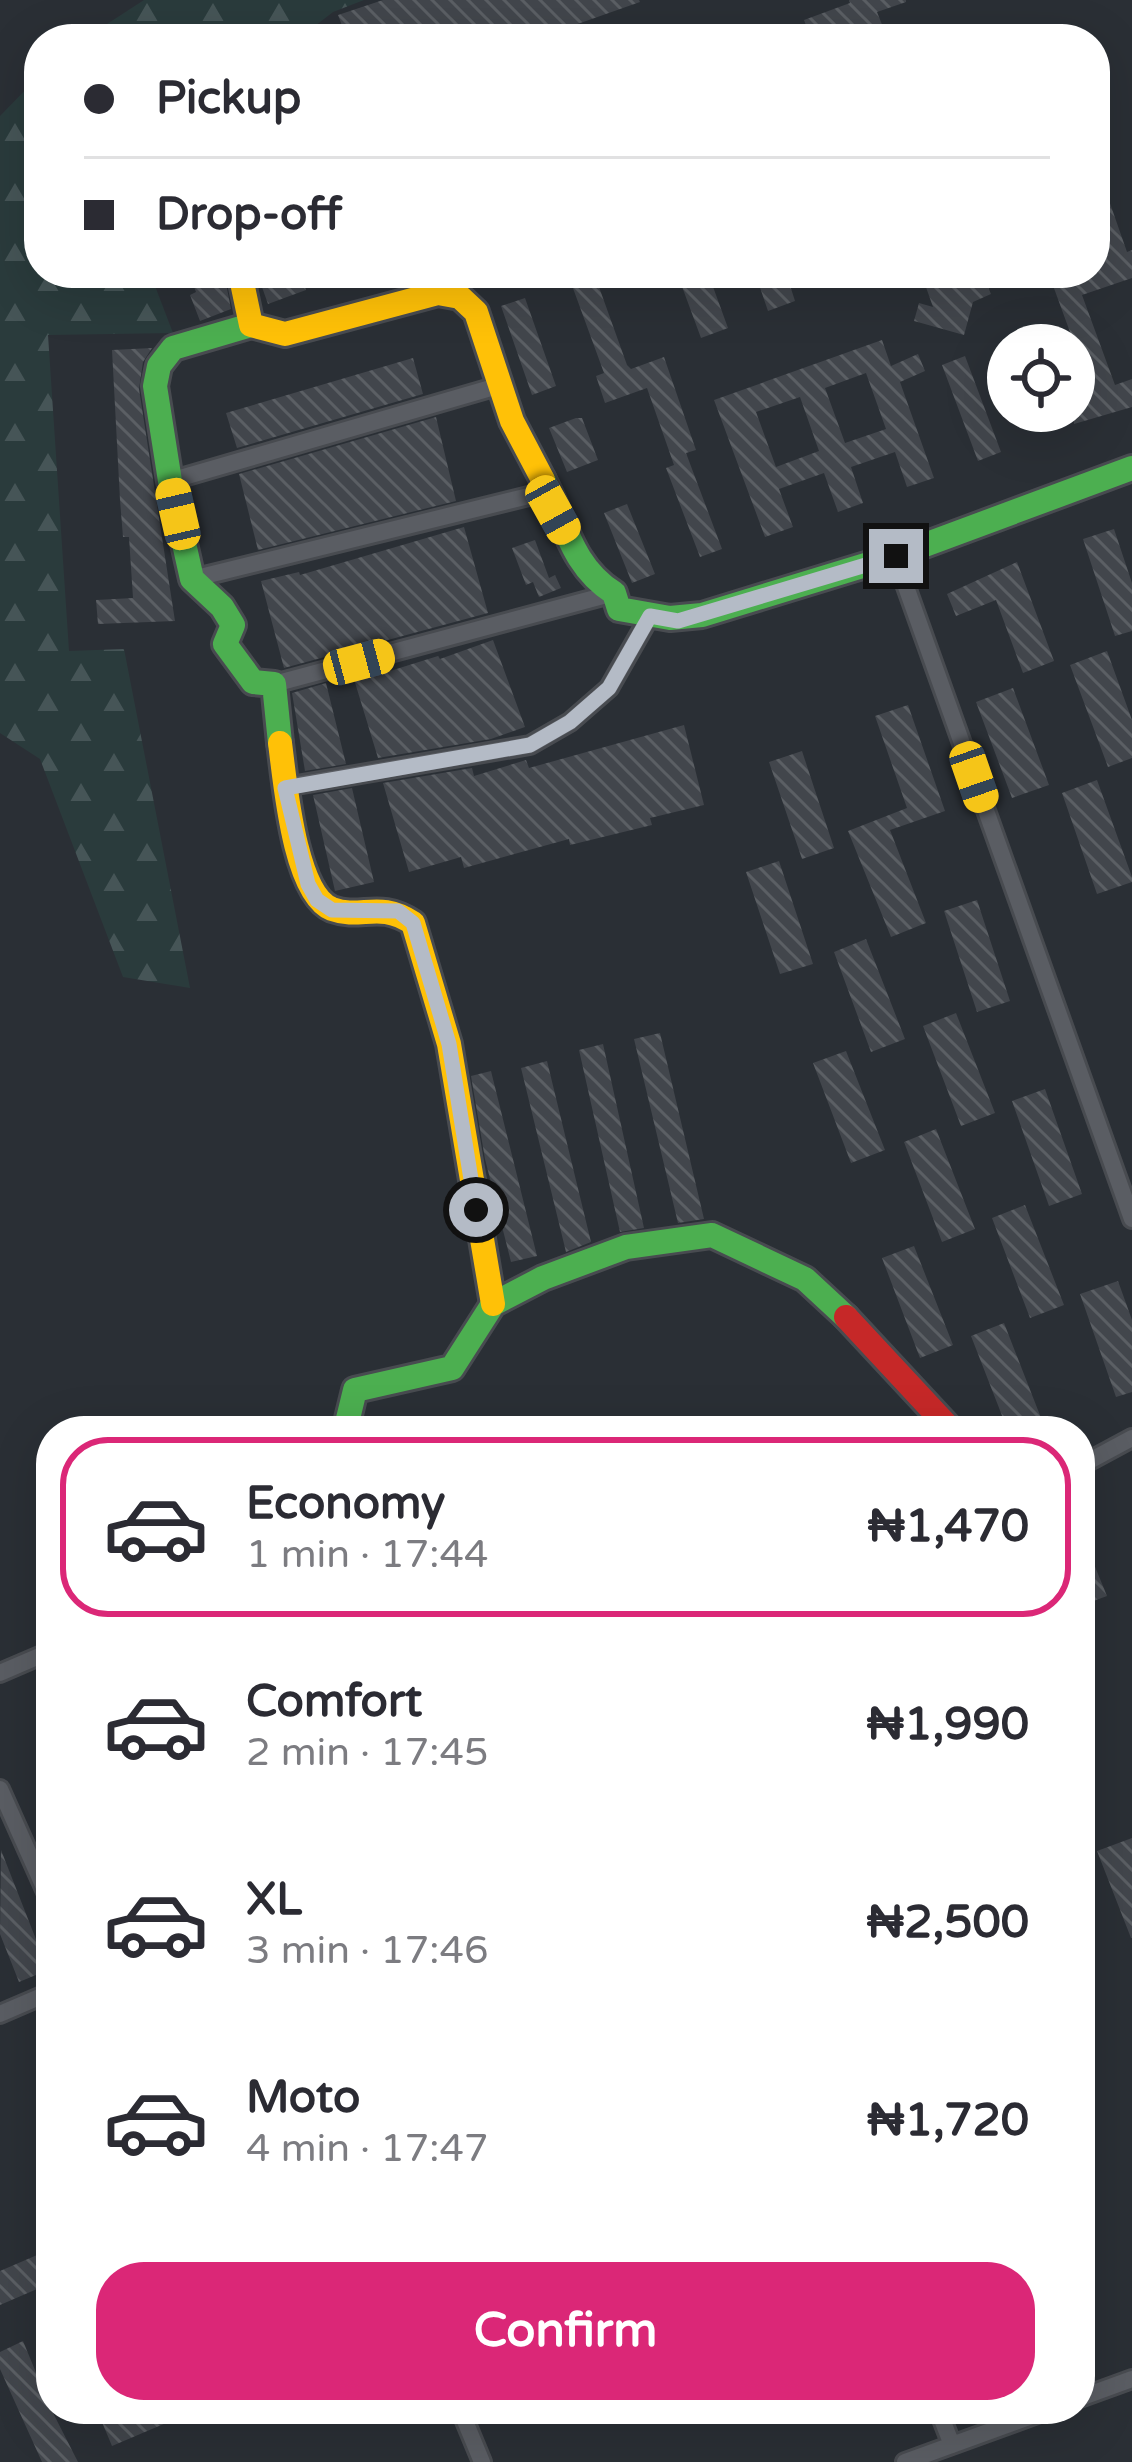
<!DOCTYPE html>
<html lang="en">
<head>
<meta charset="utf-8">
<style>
  :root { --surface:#fff; --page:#f7f7f7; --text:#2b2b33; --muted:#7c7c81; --line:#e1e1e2; --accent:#db2777 }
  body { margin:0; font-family:"Varela Round",sans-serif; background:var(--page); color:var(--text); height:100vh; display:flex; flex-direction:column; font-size:45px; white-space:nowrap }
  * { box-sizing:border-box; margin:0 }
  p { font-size:39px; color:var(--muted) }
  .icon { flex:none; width:66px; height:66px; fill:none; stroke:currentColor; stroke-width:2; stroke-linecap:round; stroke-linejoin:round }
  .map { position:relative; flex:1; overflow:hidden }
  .side { position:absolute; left:36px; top:1416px; width:1059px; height:1008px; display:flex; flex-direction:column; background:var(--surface); border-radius:48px; box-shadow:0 12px 48px #0002 }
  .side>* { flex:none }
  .guide { position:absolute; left:24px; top:24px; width:1086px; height:264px; border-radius:48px; box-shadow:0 12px 48px #0002; display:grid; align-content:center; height:264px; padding:0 60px; background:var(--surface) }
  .fabs { position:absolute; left:987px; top:324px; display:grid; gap:24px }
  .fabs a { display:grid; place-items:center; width:108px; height:108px; border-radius:50%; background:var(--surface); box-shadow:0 12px 48px #0002; font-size:60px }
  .end { position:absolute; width:54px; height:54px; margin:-27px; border:15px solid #b4bbc6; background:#111; box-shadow:0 0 0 6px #111 }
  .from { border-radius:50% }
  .car { position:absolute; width:36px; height:72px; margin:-36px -18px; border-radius:15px; box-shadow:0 0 9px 3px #0007; background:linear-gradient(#f5c518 24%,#345 0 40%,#f5c518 0 76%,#345 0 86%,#f5c518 0) }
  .guide b { display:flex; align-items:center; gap:42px; height:114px; font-size:45px }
  .guide b+b { border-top:3px solid var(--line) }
  .guide i { width:30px; height:30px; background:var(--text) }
  ul { padding:21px 0 0; list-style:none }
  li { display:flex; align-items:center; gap:36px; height:180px; margin:0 24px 18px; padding:0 36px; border:6px solid transparent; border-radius:48px }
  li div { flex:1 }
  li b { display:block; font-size:45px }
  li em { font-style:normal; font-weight:700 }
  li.on { border-color:var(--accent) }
  li>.icon { width:108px; height:108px; stroke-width:1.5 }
  .button { display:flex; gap:24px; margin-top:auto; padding:24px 60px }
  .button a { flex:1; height:138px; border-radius:48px; background:var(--accent); color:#fff; font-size:48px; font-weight:700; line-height:138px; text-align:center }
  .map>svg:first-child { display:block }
  .forest { fill:url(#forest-firs) }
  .building { fill:url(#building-back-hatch); fill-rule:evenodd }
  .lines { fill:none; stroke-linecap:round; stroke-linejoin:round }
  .street-casing { stroke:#484b50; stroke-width:22 }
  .fast-casing { stroke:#484b50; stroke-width:30 }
  .slow-casing { stroke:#484b50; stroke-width:30 }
  .jam-casing { stroke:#484b50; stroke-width:30 }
  .street { stroke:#5a5d63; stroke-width:16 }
  .fast { stroke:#4caf50; stroke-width:24 }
  .slow { stroke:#ffc107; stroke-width:24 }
  .jam { stroke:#c62828; stroke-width:24 }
  .route { stroke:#b4bbc6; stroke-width:15 }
</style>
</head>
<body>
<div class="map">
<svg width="1132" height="2462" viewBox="0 0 1132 2462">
  <defs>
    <pattern id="forest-firs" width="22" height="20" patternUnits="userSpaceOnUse" patternTransform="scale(3)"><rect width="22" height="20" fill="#2a3b3c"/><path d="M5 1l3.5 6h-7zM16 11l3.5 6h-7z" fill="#465557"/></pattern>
    <pattern id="building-back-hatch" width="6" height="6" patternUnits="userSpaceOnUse" patternTransform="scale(3)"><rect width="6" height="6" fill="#42464c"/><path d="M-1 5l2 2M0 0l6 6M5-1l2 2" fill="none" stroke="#5b5f64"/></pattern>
  </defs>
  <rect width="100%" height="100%" fill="#2a2f35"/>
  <!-- forest -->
  <path class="forest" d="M144,0H364L333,12L298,39H84Z
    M39,76V273H150L173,333L48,335L69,651L124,649L190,988L123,977L40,759L0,733V116Z"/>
  <!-- building -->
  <path class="building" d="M383,0H639L640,2L535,39H347L338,15Z
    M849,0H906V2L877,12L883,27L853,39H811L804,20L850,3Z
    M1097,166L1127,252L1132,250V278L1082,295L1115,385L1132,379V407L1074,424V343L1051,280L1069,273H1095Z
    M189,273H224L231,309L200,321L190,295L196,292Z
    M257,273H300L306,290L268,304Z
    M594,273L627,365L631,369L664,357L696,450L686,453L722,549L700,557L666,468L674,465L647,388L605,403L596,376L604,373L570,280Z
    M677,273H708L728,328L701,338Z
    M755,273H786L795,301L768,311Z
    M921,273H982L991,294L973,302L964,335L914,321L919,303L933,307Z
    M525,298L556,386L532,395L501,306Z
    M882,340L891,366L918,354L925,371L900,382L934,478L907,487L895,452L851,467L863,503L838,512L824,473L779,489L793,527L765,537L714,400ZM866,373L886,429L845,443L825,388ZM800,397L819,451L776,467L756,412Z
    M152,348L143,362L139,389L175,621L98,624L96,600L133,598L129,537H123L120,500L112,350Z
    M965,356L1001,452L978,461L942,365Z
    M413,358L423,394L237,448L226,413Z
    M436,417L456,501L258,550L239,474Z
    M576,418H582L598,460L567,472L549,428Z
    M627,504L655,574L632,583L604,513Z
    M464,527L488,613L284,668L261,581L299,572L300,575Z
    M1114,529L1132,583V631L1115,636L1083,539Z
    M535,540L549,578L555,575L561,588L539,597L533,582L526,585L512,548Z
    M1017,562L1054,661L1023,673L996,600L956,616L947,594Z
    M493,640L525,727L491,739L378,758L353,676L388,667L390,671L438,656L440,659Z
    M1107,651L1132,720V758L1108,767L1070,665Z
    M326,683L346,764L305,771L292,693Z
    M1013,688L1049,785L1012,798L976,702Z
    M908,705L945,811L890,830L926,923L891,937L848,831L907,808L875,716Z
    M684,725L704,805L650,818L652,825L570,845L569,839L464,868L461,857L409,872L383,783L472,768L474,776L526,760L529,768Z
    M802,751L834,848L802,859L769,762Z
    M1097,780L1132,877V882L1097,894L1062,793Z
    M352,788L374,882L335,891L313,795Z
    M779,861L813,964L780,974L746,872Z
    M977,900L1010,1001L977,1012L944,911Z
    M866,939L905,1039L871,1052L834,952Z
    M956,1013L995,1113L961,1126L923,1026Z
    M660,1033L704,1219L678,1223L634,1039Z
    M603,1044L644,1228L620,1232L579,1050Z
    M846,1051L885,1150L851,1163L813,1063Z
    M547,1061L591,1242L566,1252L521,1068Z
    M491,1071L537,1256L511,1262L485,1159L471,1076Z
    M1045,1089L1082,1194L1049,1206L1012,1101Z
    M936,1129L975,1229L942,1242L904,1142Z
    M1025,1205L1064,1305L1030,1318L992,1218Z
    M914,1246L953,1345L920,1358L882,1258Z
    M1118,1281L1132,1320V1392L1116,1397L1080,1294Z
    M1004,1323L1043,1423L1021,1431H1008L971,1336Z
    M1080,1530L1107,1596L1080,1606Z
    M1132,1838V1938H1131L1097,1851Z
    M1,1850L48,1970L19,1982L0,1934Z
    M51,2249V2283L0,2305V2271Z
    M23,2341L51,2409L78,2462H42L0,2369V2352Z
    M113,2409H199L112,2446L99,2415Z"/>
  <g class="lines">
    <defs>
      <path id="street" d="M170,481L501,385
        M895,556L1132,1219
        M192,579L549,491
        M274,684L614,593
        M285,787L530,745L570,722L609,688L650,616
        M1080,1466L1132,1438
        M0,1673L51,1651
        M0,1789L51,1903
        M0,2014L51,1992
        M1080,2398L1132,2379
        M460,2409L482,2462
        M938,2409L952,2445
        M905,2462L1051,2409"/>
      <path id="fast" d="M251,325L173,348L159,366L155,386L170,481L192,579L222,607L233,625L225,644L253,682L274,684L280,743
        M543,480C565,521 571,566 614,593L619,609L670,618L702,615L895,556L1132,468
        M345,1431L355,1390L452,1368L493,1304L543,1278L626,1247L712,1235L805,1279L846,1317"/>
      <path id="slow" d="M240,273L251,325L285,334L438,293L460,297L476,312L512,421L543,480
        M280,743C285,780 294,894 332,909C362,920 378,900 413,923L449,1044L493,1304"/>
      <path id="jam" d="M846,1317L952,1431"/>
    </defs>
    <!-- street casing -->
    <use href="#street" class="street-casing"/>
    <!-- fast casing -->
    <use href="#fast" class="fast-casing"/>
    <!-- slow casing -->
    <use href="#slow" class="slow-casing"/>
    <!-- jam casing -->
    <use href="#jam" class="jam-casing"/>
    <!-- street -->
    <use href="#street" class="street"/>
    <!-- fast -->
    <use href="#fast" class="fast"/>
    <!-- slow -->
    <use href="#slow" class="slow"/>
    <!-- jam -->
    <use href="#jam" class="jam"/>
  </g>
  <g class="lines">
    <!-- route -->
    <path class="route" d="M476,1210L449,1044L413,923L398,911L332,910L317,900L308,884L285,788L530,745L570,722L609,688L650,616L678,621L896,556"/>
  </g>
</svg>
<div class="fabs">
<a><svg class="icon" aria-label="locate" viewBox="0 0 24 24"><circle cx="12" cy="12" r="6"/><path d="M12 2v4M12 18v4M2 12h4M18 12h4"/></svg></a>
</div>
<i class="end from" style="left:476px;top:1210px"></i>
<i class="end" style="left:896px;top:556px"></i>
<i class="car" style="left:553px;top:510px;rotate:151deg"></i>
<i class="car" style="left:178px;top:514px;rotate:347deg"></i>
<i class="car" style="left:359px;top:662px;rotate:75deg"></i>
<i class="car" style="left:974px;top:777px;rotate:161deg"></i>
<div class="guide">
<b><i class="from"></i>Pickup</b>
<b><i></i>Drop-off</b>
</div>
<section class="side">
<ul>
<li class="on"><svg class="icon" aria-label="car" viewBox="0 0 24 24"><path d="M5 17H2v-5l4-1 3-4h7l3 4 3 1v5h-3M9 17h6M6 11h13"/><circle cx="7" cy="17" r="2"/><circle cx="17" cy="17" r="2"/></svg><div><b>Economy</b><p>1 min · 17:44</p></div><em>₦1,470</em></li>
<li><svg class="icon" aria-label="car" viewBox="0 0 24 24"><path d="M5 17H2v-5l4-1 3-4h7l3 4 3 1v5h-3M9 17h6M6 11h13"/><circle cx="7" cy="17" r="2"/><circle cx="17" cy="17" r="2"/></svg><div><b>Comfort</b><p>2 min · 17:45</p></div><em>₦1,990</em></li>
<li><svg class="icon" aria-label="car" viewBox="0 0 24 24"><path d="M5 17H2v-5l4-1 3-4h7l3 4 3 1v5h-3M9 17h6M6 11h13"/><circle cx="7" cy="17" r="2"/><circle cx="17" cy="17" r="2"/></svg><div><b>XL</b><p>3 min · 17:46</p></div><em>₦2,500</em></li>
<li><svg class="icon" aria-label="car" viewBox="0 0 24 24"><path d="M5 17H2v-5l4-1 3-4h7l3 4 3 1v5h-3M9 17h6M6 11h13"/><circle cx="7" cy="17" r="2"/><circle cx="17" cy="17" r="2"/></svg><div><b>Moto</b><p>4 min · 17:47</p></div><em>₦1,720</em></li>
</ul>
<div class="button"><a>Confirm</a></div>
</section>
</div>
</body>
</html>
